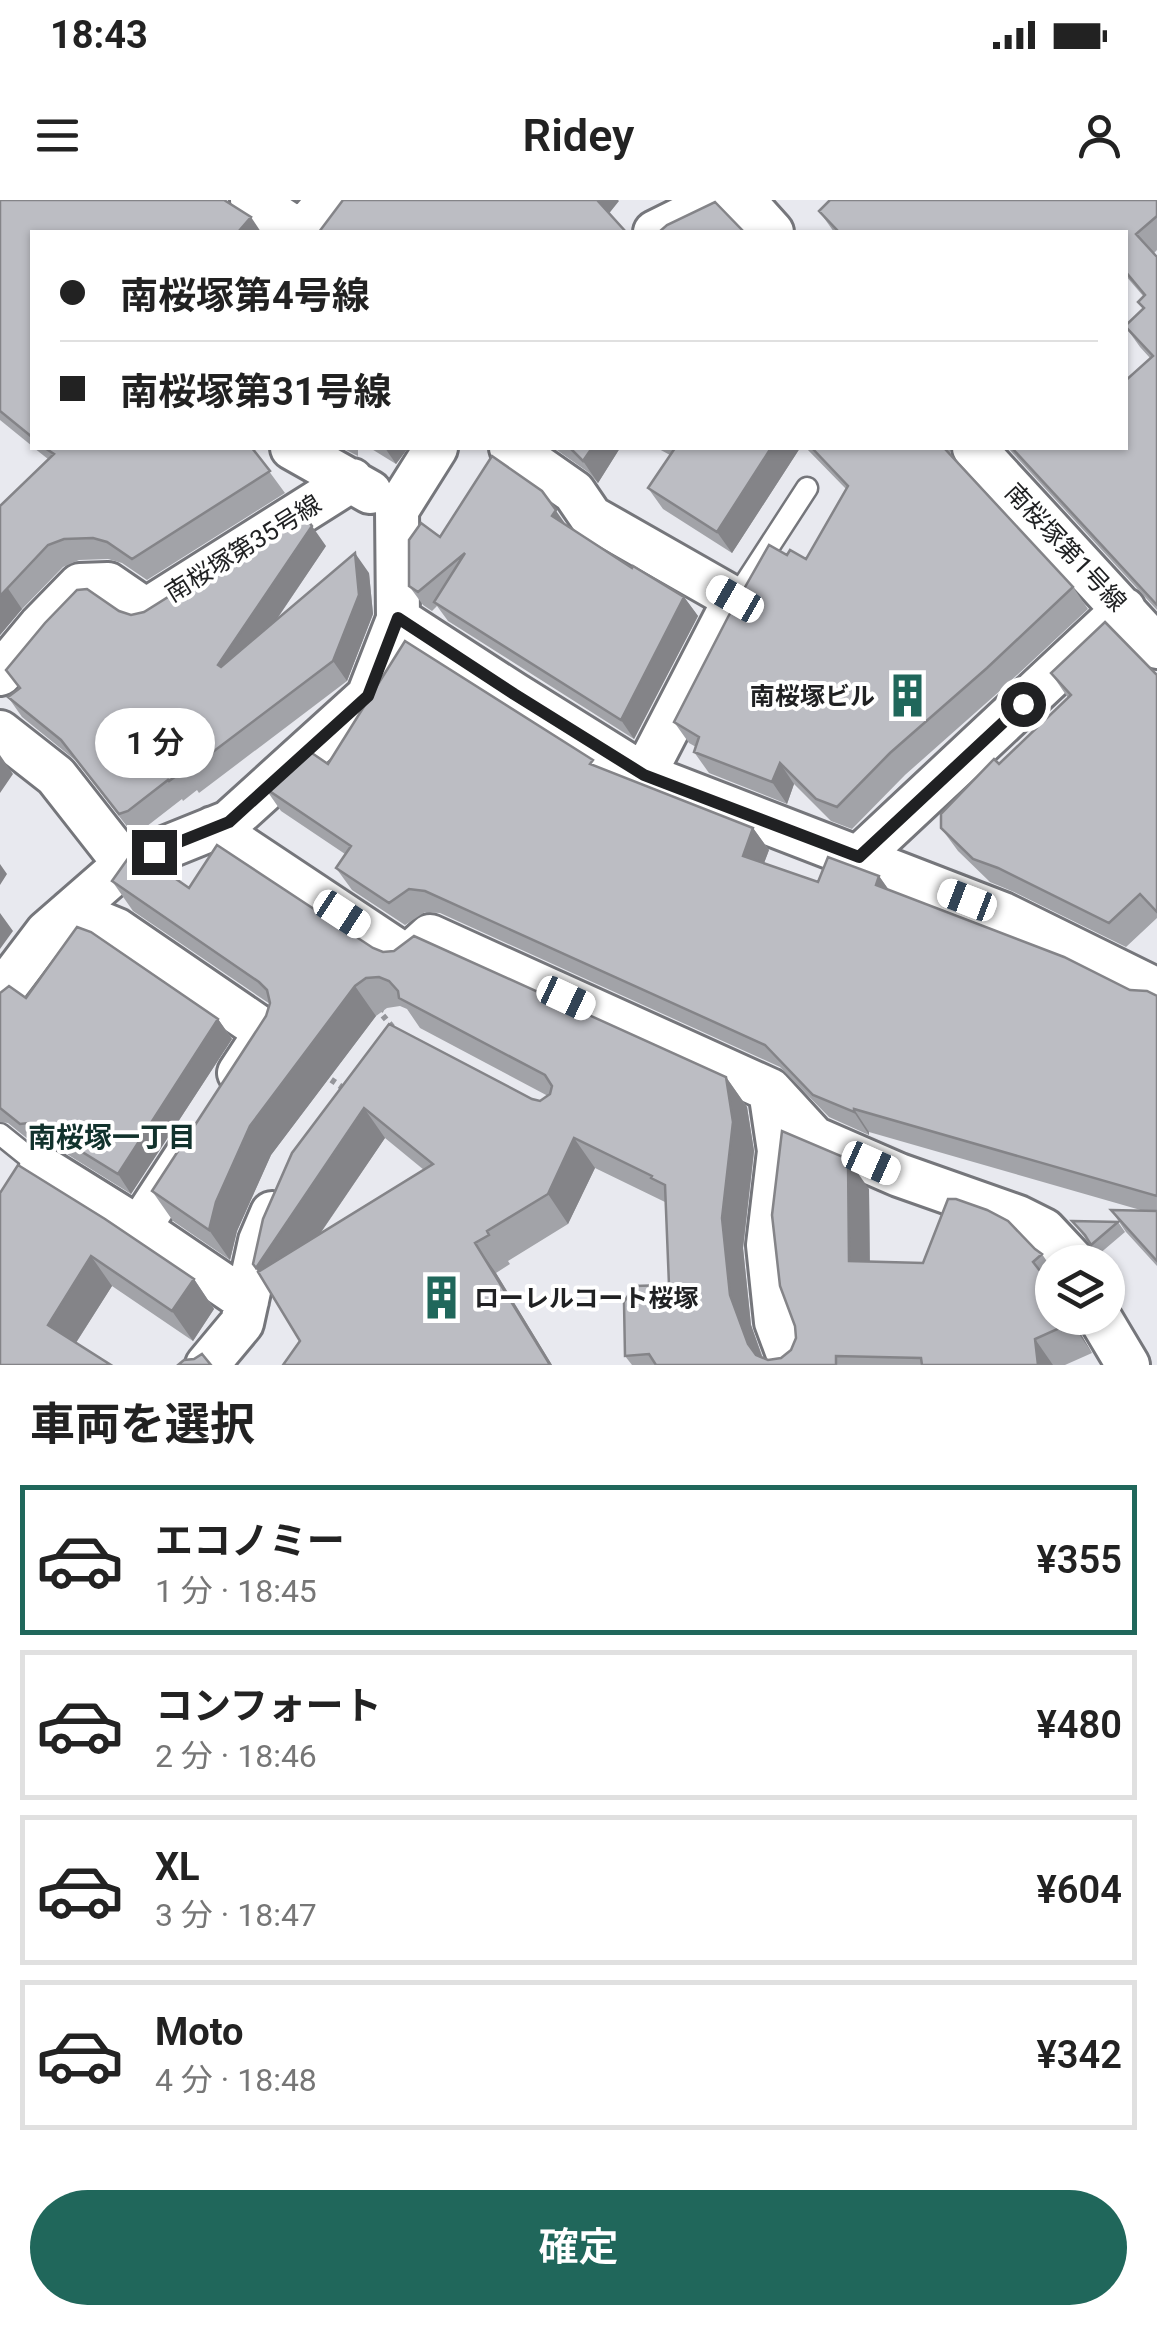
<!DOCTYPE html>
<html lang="ja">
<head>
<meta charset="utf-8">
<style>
  :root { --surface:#fff; --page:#f6f6f6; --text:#222; --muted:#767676; --line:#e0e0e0; --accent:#20675b }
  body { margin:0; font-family:Roboto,"Noto Sans JP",sans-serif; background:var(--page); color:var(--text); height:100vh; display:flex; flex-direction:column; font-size:38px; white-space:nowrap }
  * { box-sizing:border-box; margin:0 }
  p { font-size:32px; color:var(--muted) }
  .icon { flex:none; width:55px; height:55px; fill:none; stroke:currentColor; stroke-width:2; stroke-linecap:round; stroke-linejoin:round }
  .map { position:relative; height:1165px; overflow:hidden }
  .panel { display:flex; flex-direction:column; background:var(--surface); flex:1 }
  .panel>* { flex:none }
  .guide { position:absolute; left:30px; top:30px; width:1098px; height:220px; border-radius:0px; box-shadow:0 2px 8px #0004; display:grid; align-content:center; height:220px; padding:0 30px; background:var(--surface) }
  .fabs { position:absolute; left:1035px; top:1045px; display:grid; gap:20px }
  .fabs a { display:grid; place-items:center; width:90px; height:90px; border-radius:50%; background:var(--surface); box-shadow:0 2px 8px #0004; font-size:50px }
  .end { position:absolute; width:45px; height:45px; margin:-22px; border:12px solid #202123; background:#fff; box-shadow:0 0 0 5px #fff }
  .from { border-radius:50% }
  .bubble { position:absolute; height:70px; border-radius:35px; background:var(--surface); box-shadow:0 2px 8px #0004; font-size:32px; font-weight:600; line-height:70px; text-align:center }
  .car { position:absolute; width:30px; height:60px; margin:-30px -15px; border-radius:12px; box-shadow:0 0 8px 2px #0007; background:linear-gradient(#fff 24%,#345 0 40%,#fff 0 76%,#345 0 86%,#fff 0) }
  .guide b { display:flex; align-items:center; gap:35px; height:95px; font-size:38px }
  .guide b+b { border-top:2px solid var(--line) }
  .guide i { width:25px; height:25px; background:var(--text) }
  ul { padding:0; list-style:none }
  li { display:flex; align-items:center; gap:30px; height:150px; margin:0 20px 15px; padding:0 10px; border:5px solid var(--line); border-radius:0px }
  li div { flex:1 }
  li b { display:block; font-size:38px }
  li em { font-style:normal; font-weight:600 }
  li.selected { border-color:var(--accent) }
  li>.icon { width:90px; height:90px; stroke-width:1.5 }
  h2 { padding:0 30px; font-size:45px; line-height:120px }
  .primary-button { display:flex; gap:20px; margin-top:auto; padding:20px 30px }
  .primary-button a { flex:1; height:115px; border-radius:60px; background:var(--accent); color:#fff; font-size:40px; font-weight:600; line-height:115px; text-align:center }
  .status { display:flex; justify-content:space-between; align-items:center; height:70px; padding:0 50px; background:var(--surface); direction:ltr }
  .status svg { height:28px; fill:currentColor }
  header { display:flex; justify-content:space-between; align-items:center; height:130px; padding:0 30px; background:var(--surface); font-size:45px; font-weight:600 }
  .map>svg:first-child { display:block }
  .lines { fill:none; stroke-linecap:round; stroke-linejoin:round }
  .lane-casing { stroke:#75767b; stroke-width:25 }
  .street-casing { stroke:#75767b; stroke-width:48 }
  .path { stroke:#94959a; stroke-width:6; stroke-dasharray:5 5; stroke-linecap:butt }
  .lane { stroke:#fff; stroke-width:20 }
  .street { stroke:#fff; stroke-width:42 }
  .wall { fill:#a2a3a8; fill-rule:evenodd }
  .shaded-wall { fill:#848488 }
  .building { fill:#bcbdc3; stroke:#848488; stroke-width:2.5 }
  .route { stroke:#202123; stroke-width:12 }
  .labels { text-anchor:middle; stroke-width:8; stroke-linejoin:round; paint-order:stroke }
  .street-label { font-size:25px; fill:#202123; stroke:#fff }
  .poi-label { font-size:25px; font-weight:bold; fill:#202123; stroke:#fff; text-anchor:end }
  .neighbourhood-label { font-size:28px; font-weight:bold; fill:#11322c; stroke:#fff }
</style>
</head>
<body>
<div class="status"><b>18:43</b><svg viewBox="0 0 49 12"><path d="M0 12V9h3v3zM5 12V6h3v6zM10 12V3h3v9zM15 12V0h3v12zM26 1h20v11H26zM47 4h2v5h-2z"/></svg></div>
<header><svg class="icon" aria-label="menu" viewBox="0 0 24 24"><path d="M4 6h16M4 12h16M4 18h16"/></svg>Ridey<svg class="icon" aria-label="person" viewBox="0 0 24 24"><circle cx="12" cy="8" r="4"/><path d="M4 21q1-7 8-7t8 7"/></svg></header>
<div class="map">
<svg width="1157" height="1165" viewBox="0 0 1157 1165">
  <rect width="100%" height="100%" fill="#e8e9ef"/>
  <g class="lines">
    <defs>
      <path id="lane" d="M735,399L807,288
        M0,934L41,967"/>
      <path id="street" d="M252,0L301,32
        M743,0L772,32
        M301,32L329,0
        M655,32L720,0
        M292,248L370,292
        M511,248L574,292L591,317L735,399L644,575
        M974,248L1157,447
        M398,419L514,494L644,575L1003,714L1157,790
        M0,474L40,426L80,385L108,384L146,410L352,280
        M0,532L56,576L125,664
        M213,628L407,757L430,736L770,890L814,938L899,975L1018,1017L1044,1030L1074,1062
        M859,657L1124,409
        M71,711L117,730L266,832L239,873
        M0,794L47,732L125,664L229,622L368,496L398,419L397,310L436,248
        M770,890L779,951L768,1045L776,1122L792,1165
        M41,967L139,1028L247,1101
        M139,1028L190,950
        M1100,1118L1128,1165
        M207,1165L242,1123L260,1041L272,1013"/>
    </defs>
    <!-- lane casing -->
    <use href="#lane" class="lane-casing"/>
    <!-- street casing -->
    <use href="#street" class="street-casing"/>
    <!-- path -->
    <path class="path" d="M382,807L380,812L394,829
      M323,874L346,890"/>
    <!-- lane -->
    <use href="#lane" class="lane"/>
    <!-- street -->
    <use href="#street" class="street"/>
  </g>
  <!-- wall -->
  <path class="wall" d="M0,0L228,2L32,32V246L0,220Z
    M1157,0V50L1154,53L1157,57V410L1008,248H1125L1150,158L1140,147L1125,126L1143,108L1138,102L1144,97L1125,75V32H834L819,11Z
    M34,248H252L285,293L147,380L122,363L108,359L79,360L63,367L22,409L0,435V306L48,259Z
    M342,248H358V256Z
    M370,248H408L396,264Z
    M554,248H620L598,283L588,272Z
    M657,248H800L732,353L663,309L648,288L670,255Z
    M806,248H950V254L1073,387L1088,409L1002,489L905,575L852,629L831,621L794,584L787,604L709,573L694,552L696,547L689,543L674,522L787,355L806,359L846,289Z
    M567,326L632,368L684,397L698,416L634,539L448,421L437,406L432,411L423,405L409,386L440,337Z
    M326,346L275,422L369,373L373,414L347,481L199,593L197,590L183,601L182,599L142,630L133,634L75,560L22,517L8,497L19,488L6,470L119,411L131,415L144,412Z
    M1051,473L1157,475V718L1126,747L1014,692L990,682L958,651L941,628L1068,498Z
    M328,564L598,568L753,628L769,650L764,663L818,682L879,676L889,690L1130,790L1157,796V1066L1126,1032L1111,1010L1144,1011L869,932V935L829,917L780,867L440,713L425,712L405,725L352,690L336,668L345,654L281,611L265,588Z
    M112,681L189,688L373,748L726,877L747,907L754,951L743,1048L751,1125L763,1158L768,1160L781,1158L791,1150L869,989L870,1062L923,1063L1035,1049L1042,1054L1052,1069V1118H1075L1079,1131L1092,1153L1065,1165H632L625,1156L669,1085L665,1002L595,968L568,1024L508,1061L510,1064L496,1073L552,1165H283L300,1141L253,1064L389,824L532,899L540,901L548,896L420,828L407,809L400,806L387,808L376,816L271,955L237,1031L230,1060L173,1021L152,991L266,816L270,804L133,711ZM385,938L424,970L320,1034Z
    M0,793L26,798L218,819L232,839L131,994L54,946L43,942L34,944L8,923L0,922Z
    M0,993L194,1079L214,1109L193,1141L112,1086L76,1143L0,1165Z
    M1072,1021L1118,1022L1125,1032L1098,1055Z"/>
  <!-- shaded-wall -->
  <path class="shaded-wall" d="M596,0H618L619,1L607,16Z
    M251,17L261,32H238Z
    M385,248H408L396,264Z
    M592,248H620L598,283L583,261Z
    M771,248H800L732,353L717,332Z
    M542,291L569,329L552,316Z
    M312,326L326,346L232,485L218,465Z
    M355,353L369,373L373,414L347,481L333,461Z
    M7,387L22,409L0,435V396Z
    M684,397L698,416L634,539L621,520Z
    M0,555L13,574L0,593Z
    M780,563L794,584L787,604L772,582Z
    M753,628L769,650L758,679L743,656Z
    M0,664L7,674L0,685Z
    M879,676L895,699L876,685Z
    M0,713L13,731L0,749Z
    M355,786L376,816L271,955L237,1031L230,1060L209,1030L216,1002L250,926Z
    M218,819L232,839L131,994L118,974Z
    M726,877L747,907L754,951L743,1048L751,1125L765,1165L748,1144L730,1095L722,1018Z
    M364,908L385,938L276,1098L256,1068Z
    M854,909L869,932V935L854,912Z
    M574,938L595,968L568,1024L548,994Z
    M848,959L869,989L870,1091L849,1061Z
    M475,1043L496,1073L552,1165H550Z
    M91,1056L112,1086L68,1155L48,1125Z
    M194,1079L214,1109L193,1141L172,1111Z
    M1068,1118H1075L1079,1131L1092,1153Z
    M1035,1139L1053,1165H1038Z"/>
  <!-- building -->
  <path class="building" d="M0,0H224L251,17L238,32H32V237L0,211Z
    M343,0H597L626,32H319Z
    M830,0H1157V16L1136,34L1157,57V405L1012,248H1125V181L1153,156L1125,126L1144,108L1138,102L1145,95L1125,71V32H839L819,11Z
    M715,2L744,32H659L667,25Z
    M45,248H252L270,271L132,359L107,342L93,338L64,339L48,345L0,396V306L54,254Z
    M570,248H592L583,261Z
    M675,248H771L717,332L648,288Z
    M812,248H944L1073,387L987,468L890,553L837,607L816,599L780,563L772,582L694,552L699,537L674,522L728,417L769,345L787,355L790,350L806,359L848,286Z
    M492,256L542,291L556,310L552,316L632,368L633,366L684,397L621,520L434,402L465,353L418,392L409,386V340L421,323L440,337Z
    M302,313L312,326L218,465L221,467L355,353L359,395L333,461L185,573L183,571L169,581L168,580L128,611L119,614L61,540L8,497L20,488L6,470L45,423L77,390L87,389L119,411L131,415L144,412Z
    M1105,422L1157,475V712L1140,694L1109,723L998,668L973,659L941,628V614L994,559L999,564L1071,495L1051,473Z
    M405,441L593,560L590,564L753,628L743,656L818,682L828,657L879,676L876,685L1064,757L1130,790L1147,791L1157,796V996L854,909V912L813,895L765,845L425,691L409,689L389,703L336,668L351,646L265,588L306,549L328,564Z
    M217,645L373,748L383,752L394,751L414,736L726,877L733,922L722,1018L730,1095L748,1144L756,1155L768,1160L781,1158L791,1150L796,1138L795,1126L780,1086L772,1015L782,931L848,959L849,1061L923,1063L948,999H956L987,1010L1008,1021L1035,1049L1042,1054L1033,1062L1052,1086V1118H1068L1071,1123L1035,1139L1038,1165H922L921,1158L836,1156V1165H656L649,1154L625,1156L624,1102L634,1086L669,1085L665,985L651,978L652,976L574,938L548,994L487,1031L489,1035L475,1043L550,1165H283L300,1141L258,1072L433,964L364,908L256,1068L253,1064L263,1019L292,953L389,824L532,899L540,901L550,894L552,886L545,875L399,798L398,791L389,781L379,777L366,778L355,786L250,926L216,1002L209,1030L152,991L266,816L270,803L267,790L259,782L112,681L134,650L189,688Z
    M77,727L91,732L218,819L118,974L40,926L29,923L20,924L0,908V793L9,786L26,798Z
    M18,965L105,1019L194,1079L172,1111L91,1056L48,1125L111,1165H0V993Z
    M1111,1010L1157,1011V1061Z
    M1072,1021L1118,1022L1091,1045L1085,1035Z
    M202,1154L211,1165H178L184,1160L194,1159Z"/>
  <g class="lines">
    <!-- route -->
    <path class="route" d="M154,652L229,622L368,496L398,418L514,494L644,575L859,657L1023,504"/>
  </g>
  <!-- icons -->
  <defs>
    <symbol id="building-bare" viewBox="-9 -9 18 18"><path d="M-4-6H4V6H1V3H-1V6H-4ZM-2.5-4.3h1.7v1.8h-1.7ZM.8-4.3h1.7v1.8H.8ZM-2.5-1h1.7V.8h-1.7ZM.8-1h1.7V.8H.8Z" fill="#20675b" stroke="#fff" stroke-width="2.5" paint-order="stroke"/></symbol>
  </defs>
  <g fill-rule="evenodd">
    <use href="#building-bare" x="876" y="464" width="63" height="63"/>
    <use href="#building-bare" x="410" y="1066" width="63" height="63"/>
  </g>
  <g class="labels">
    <!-- street labels -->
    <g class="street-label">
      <text transform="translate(1066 347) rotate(47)" y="9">南桜塚第1号線</text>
      <text transform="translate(243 348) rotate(-32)" y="9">南桜塚第35号線</text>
    </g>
    <!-- poi labels -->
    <g class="poi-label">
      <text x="875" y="505">南桜塚ビル</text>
      <text x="474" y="1107" text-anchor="start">ローレルコート桜塚</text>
    </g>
    <!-- neighbourhood labels -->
    <g class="neighbourhood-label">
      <text x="112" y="947">南桜塚一丁目</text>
    </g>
  </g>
</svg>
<div class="fabs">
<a><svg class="icon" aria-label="layers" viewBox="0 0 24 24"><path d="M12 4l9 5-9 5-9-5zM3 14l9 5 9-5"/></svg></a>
</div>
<i class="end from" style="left:1023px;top:504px"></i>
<i class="end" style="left:154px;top:652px"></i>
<div class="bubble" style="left:95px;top:508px;width:120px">1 分</div>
<i class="car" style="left:735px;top:399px;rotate:300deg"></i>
<i class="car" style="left:967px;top:700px;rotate:291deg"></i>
<i class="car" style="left:342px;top:714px;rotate:123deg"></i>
<i class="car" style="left:566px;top:798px;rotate:115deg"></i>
<i class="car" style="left:871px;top:963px;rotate:114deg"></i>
<div class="guide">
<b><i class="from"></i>南桜塚第4号線</b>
<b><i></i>南桜塚第31号線</b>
</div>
</div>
<section class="panel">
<h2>車両を選択</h2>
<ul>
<li class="selected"><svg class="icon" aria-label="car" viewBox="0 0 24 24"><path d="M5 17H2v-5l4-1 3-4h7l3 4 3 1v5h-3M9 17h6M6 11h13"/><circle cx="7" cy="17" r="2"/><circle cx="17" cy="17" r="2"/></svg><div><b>エコノミー</b><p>1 分 · 18:45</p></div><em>¥355</em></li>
<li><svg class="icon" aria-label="car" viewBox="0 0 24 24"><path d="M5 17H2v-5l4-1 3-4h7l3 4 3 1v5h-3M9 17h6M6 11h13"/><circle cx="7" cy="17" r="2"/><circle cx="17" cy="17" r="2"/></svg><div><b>コンフォート</b><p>2 分 · 18:46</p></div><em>¥480</em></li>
<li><svg class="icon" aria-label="car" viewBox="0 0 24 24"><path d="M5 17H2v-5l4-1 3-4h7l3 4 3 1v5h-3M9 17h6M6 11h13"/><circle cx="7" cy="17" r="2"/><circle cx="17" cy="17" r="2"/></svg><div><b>XL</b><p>3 分 · 18:47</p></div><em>¥604</em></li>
<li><svg class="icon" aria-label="car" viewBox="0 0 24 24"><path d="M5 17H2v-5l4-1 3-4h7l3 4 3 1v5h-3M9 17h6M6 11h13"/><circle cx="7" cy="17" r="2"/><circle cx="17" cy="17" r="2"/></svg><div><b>Moto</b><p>4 分 · 18:48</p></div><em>¥342</em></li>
</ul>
<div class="primary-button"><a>確定</a></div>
</section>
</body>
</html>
